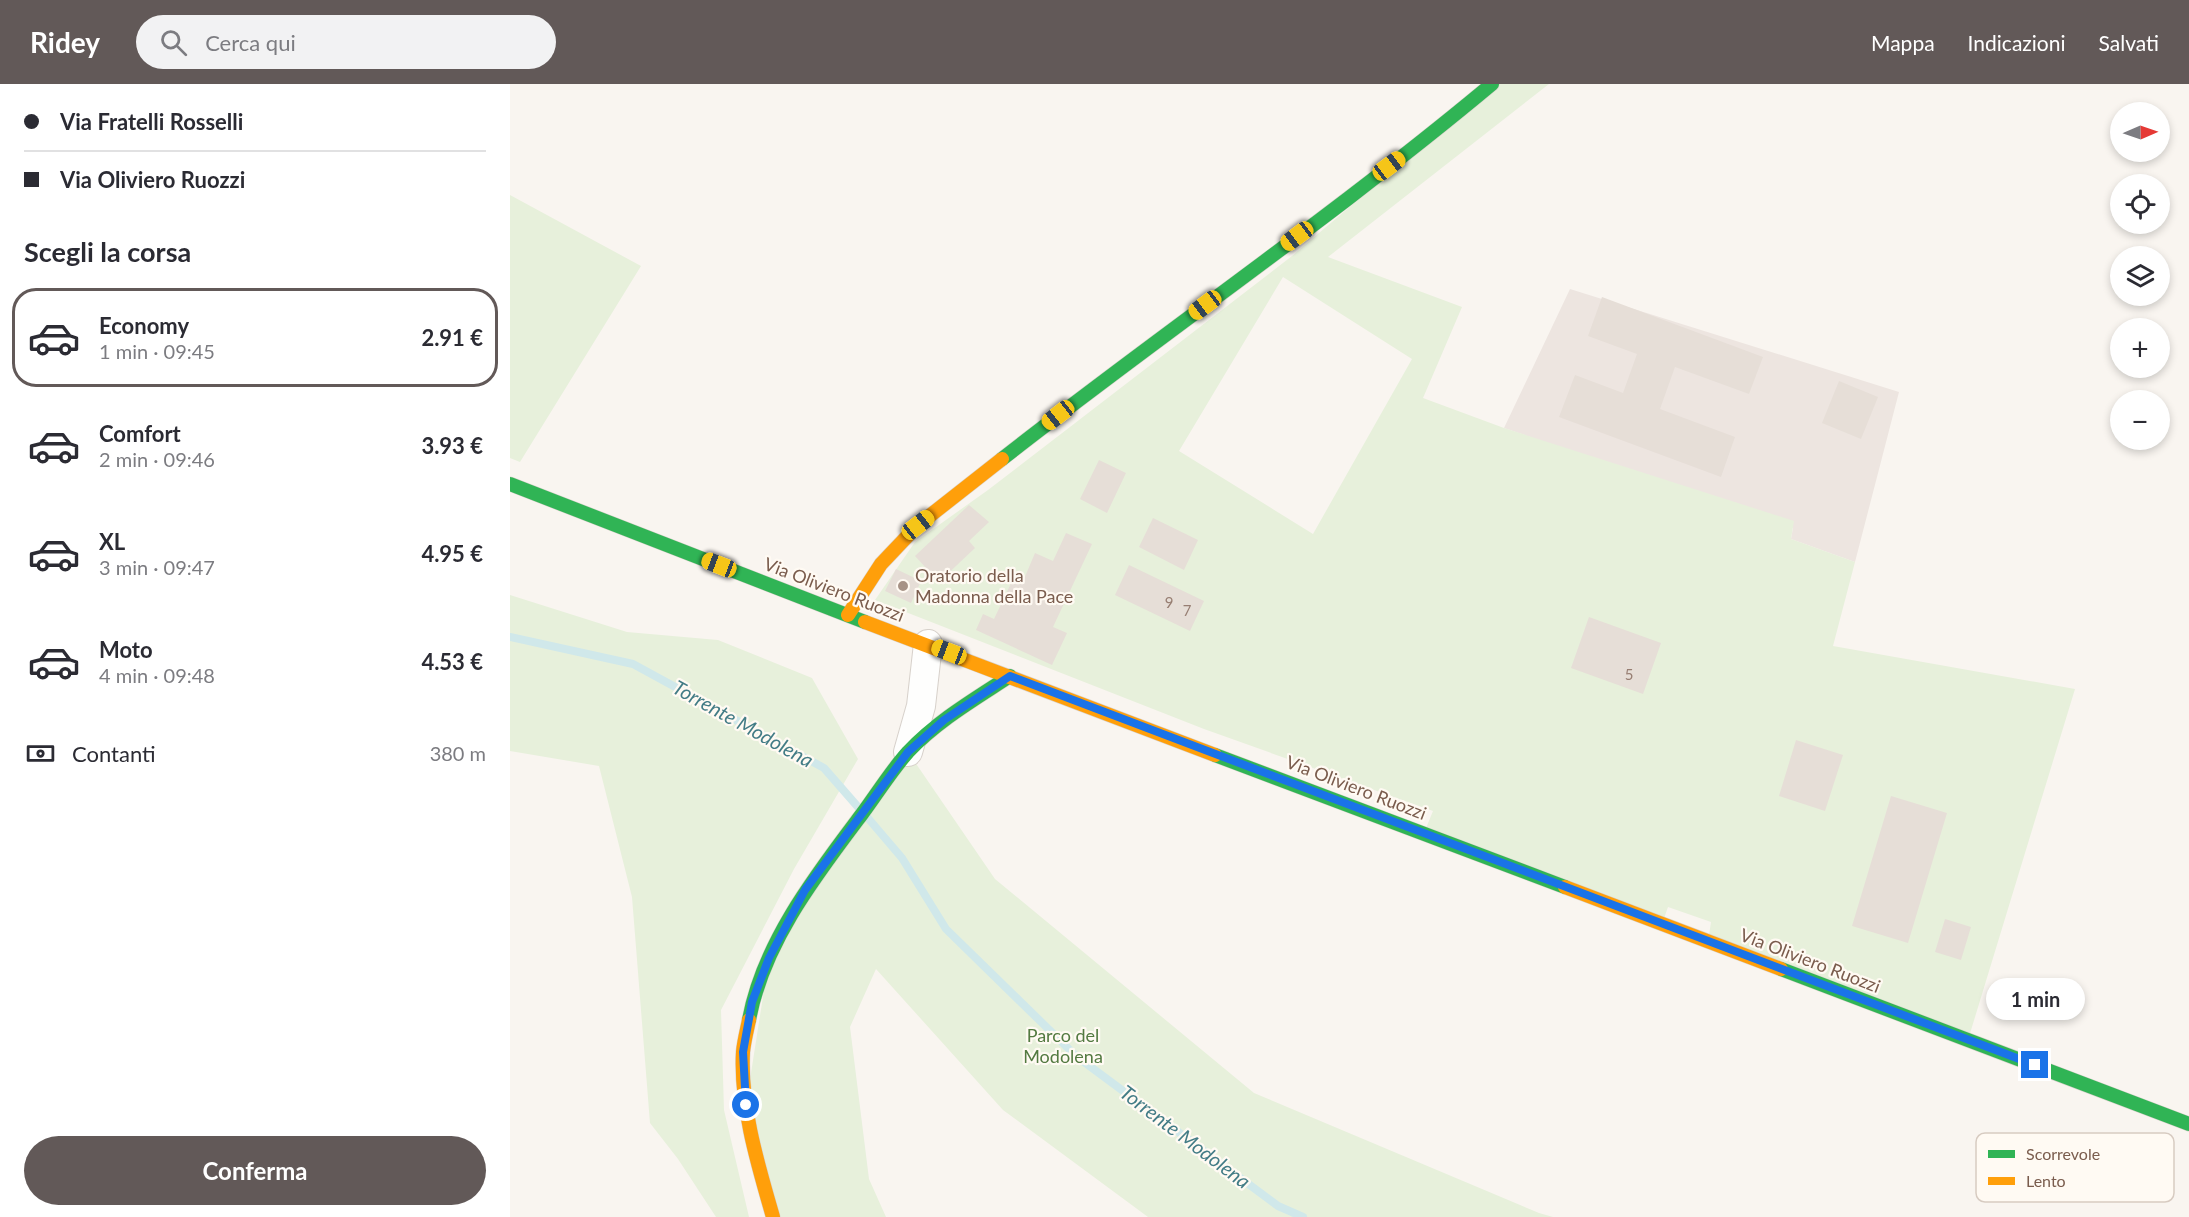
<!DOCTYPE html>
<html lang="it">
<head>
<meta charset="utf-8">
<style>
  :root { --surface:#fff; --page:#f2f2f3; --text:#2b2b33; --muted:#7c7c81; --line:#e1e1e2; --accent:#625958 }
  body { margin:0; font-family:Lato,sans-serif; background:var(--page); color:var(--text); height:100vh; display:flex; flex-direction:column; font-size:22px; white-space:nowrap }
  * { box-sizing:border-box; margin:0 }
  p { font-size:20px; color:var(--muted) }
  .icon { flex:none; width:33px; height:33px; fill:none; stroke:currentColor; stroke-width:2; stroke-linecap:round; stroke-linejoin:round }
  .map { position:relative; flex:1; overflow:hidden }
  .side { display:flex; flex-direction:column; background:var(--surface); width:510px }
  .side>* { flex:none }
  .guide { display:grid; align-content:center; height:132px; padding:0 24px; background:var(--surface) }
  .needle { width:39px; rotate:88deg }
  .buttons { position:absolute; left:1600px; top:18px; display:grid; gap:12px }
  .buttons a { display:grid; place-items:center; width:60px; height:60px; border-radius:50%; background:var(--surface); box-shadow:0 3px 9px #0003; font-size:30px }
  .end { position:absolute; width:27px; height:27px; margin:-14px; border:8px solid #1a73e8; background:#fff; box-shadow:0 0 0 3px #fff }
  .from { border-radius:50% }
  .bubble { position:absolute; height:42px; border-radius:21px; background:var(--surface); box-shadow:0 3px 9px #0003; font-size:20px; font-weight:700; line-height:42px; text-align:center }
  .car { position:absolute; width:18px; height:36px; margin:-18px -9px; border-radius:8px; box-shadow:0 0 4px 2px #0007; background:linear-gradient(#f5c518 24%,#345 0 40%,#f5c518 0 76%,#345 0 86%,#f5c518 0) }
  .guide b { display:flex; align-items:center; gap:21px; height:57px; font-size:22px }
  .guide b+b { border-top:2px solid var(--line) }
  .guide i { width:15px; height:15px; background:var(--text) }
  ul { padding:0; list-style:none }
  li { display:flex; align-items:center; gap:18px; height:99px; margin:0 12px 9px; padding:0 12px; border:3px solid transparent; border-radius:24px }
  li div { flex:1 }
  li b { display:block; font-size:22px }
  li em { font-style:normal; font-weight:700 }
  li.active { border-color:var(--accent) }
  li>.icon { width:54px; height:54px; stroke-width:1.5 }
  h2 { padding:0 24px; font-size:27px; line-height:72px }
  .pay { display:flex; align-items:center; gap:15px; height:66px; padding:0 24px; font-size:22px }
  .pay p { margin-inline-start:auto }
  .action { display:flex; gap:12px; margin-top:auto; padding:12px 24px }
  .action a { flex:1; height:69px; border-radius:36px; background:var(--accent); color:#fff; font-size:24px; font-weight:700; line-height:69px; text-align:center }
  header { display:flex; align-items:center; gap:36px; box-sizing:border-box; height:84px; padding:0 30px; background:var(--accent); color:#fff }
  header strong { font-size:28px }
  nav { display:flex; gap:33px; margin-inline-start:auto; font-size:21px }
  .search { width:420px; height:54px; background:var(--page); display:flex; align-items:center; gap:15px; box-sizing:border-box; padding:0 21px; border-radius:33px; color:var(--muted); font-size:22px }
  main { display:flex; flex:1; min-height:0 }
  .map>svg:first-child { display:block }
  .industrial { fill:#ede5e0 }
  .green { fill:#e7f0db; fill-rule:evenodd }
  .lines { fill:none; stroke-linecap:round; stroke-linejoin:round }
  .stream { stroke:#d0e8ea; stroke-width:8 }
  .building { fill:#e6ded7 }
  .street-casing { stroke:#d7d1cb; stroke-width:30 }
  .fast-casing { stroke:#d9d2cb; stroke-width:15 }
  .slow-casing { stroke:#d9d2cb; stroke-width:15 }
  .street { stroke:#fefefd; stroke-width:28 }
  .fast { stroke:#30b455; stroke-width:14 }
  .slow { stroke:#ff9f0a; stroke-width:14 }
  .route { stroke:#1a73e8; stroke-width:8 }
  .poi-dot { fill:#a69286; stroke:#fffaf3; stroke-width:2 }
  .labels { text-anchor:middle; stroke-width:4.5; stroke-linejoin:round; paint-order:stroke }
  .number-label { font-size:15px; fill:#977e72 }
  .poi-label { font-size:18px; fill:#7a5c4d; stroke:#fffaf3; text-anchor:start }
  .street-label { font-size:18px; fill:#7a5c4d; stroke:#fffaf3 }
  .park-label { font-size:18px; fill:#537a41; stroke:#fffaf3 }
  .water-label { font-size:20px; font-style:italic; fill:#437c86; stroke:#fffaf3 }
  .key { fill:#fffaf3; stroke:#d7cbc1; stroke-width:1.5 }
  .key-label { font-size:16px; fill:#7a5c4d }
</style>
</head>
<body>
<header>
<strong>Ridey</strong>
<div class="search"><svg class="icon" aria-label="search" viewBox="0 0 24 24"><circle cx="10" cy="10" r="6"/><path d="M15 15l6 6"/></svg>Cerca qui</div>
<nav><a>Mappa</a><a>Indicazioni</a><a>Salvati</a></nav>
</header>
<main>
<section class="side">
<div class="guide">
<b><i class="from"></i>Via Fratelli Rosselli</b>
<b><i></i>Via Oliviero Ruozzi</b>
</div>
<h2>Scegli la corsa</h2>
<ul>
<li class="active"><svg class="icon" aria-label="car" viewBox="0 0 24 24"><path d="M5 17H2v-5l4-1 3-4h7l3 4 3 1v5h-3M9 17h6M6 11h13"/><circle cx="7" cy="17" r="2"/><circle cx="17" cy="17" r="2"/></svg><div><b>Economy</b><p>1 min · 09:45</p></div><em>2.91 €</em></li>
<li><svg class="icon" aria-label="car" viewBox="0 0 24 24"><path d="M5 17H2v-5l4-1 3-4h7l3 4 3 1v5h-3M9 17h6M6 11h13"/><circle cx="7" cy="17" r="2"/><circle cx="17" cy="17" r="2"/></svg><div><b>Comfort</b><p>2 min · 09:46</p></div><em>3.93 €</em></li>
<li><svg class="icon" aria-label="car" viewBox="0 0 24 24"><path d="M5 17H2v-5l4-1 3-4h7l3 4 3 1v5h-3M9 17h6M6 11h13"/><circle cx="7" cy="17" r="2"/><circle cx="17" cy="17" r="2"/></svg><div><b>XL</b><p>3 min · 09:47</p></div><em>4.95 €</em></li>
<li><svg class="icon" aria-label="car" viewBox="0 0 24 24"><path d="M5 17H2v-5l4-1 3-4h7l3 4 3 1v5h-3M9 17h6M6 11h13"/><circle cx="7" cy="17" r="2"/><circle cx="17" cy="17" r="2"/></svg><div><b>Moto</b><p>4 min · 09:48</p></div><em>4.53 €</em></li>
</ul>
<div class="pay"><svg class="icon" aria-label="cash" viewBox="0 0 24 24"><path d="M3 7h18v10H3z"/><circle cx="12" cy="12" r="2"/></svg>Contanti<p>380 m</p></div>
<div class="action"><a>Conferma</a></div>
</section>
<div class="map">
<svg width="1679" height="1133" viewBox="0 0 1679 1133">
  <rect width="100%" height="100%" fill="#f9f5f0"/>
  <!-- industrial -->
  <path class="industrial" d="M1060,205L1389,308L1345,478L1281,455L1283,444L994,344Z"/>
  <!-- green -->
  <path class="green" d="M984,0H1039L818,173L952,223L913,314L994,344L1284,437L1281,455L1345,478L1323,562L1565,605L1458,956L1198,858L1201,838L1158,823L1152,840L914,749L923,727L694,645L365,516L405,458L478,406L782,172ZM773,193L902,275L803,450L669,367Z
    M0,111L131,182L10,378L0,374Z
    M0,511L117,548L208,556L302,594L348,675L284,785L211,926L214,1026L239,1133H206L168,1075L140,1039L122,813L89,682L0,667Z
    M398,668L485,795L744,1009L1029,1129L1043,1133H638L493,1026L366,885L340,943L359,1095L376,1133H263L236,1021L259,874Z"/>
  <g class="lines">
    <!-- stream -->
    <path class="stream" d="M0,553L123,580L314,684L348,723
      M357,733L392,774L436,845L566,972L768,1122L793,1133"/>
  </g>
  <!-- building -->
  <path class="building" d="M1092,213L1253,273L1239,310L1165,283L1150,325L1225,353L1211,393L1049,333L1065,291L1113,309L1127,270L1078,252Z
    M1329,297L1368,313L1351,355L1312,339Z
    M589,376L616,389L597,429L570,415Z
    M459,421L479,438L459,457L465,464L429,498L405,472Z
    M643,434L688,456L674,486L629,463Z
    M556,449L582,460L543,543L557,549L542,581L466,546L473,530L484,535L505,491L514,495L525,469L543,477Z
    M619,481L694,517L680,547L605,511Z
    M386,485L411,497L401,519L375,507Z
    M1079,533L1151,559L1133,610L1061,584Z
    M1286,656L1333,671L1315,727L1269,712Z
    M1381,712L1437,729L1398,859L1342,842Z
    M1435,835L1461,843L1451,876L1425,868Z"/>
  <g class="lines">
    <defs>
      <path id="street" d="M398,668L411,622L418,560"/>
      <path id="fast" d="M492,375C654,248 824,132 982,0
        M0,400L355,538
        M705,671L1055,803
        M1271,885L1679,1040
        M239,936C253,859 306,791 352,730C367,710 381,687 398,668C427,637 465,615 500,592"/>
      <path id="slow" d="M338,531L371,480L408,441L492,375
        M355,538L705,671
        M1055,803L1271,885
        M239,936C237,946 234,957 233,968C230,1022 248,1081 263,1133"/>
    </defs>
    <!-- street casing -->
    <use href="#street" class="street-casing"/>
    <!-- fast casing -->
    <use href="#fast" class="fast-casing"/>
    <!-- slow casing -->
    <use href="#slow" class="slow-casing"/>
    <!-- street -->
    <use href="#street" class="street"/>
    <!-- fast -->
    <use href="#fast" class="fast"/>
    <!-- slow -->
    <use href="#slow" class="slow"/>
  </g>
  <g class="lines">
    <!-- route -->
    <path class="route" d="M236,1021L233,968L242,918L259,874L295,806L398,668L434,636L500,592L1525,981"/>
  </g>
  <!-- markers -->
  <circle class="poi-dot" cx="393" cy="502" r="6"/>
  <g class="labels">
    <!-- number labels -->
    <g class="number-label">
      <text x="659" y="524">9</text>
      <text x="677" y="532">7</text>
      <text x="1119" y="596">5</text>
    </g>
    <!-- poi labels -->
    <g class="poi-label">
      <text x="405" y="498">Oratorio della<tspan x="405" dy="21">Madonna della Pace</tspan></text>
    </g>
    <!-- street labels -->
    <g class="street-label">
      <text transform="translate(324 506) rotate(21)" y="6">Via Oliviero Ruozzi</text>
      <text transform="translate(846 704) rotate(21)" y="6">Via Oliviero Ruozzi</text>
      <text transform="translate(1300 877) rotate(21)" y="6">Via Oliviero Ruozzi</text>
    </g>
    <!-- park labels -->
    <g class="park-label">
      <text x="553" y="958">Parco del<tspan x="553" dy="21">Modolena</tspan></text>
    </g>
    <!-- water labels -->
    <g class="water-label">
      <text transform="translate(233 640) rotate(29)" y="7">Torrente Modolena</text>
      <text transform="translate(675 1053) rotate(37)" y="7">Torrente Modolena</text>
    </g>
  </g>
  <!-- legend -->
  <rect x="1466" y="1049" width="198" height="69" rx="9" class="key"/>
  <rect x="1478" y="1066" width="27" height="8" fill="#30b455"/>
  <rect x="1478" y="1093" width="27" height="8" fill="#ff9f0a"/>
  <g class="key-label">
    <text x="1516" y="1076">Scorrevole</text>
    <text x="1516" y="1103">Lento</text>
  </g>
</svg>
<div class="buttons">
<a><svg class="needle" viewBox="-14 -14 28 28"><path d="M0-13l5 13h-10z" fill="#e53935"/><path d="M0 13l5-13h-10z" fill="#7c7c81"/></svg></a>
<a><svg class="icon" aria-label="locate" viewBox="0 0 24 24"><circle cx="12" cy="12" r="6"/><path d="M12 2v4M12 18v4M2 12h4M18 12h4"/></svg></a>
<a><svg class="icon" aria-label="layers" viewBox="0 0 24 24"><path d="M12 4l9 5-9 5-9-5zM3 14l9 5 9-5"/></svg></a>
<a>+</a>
<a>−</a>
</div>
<i class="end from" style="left:236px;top:1021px"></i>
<i class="end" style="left:1525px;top:981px"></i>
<div class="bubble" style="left:1476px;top:894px;width:99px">1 min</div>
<i class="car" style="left:879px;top:82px;rotate:53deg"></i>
<i class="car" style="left:787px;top:152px;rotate:233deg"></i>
<i class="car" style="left:695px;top:221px;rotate:233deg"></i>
<i class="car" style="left:548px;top:331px;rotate:232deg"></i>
<i class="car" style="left:408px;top:441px;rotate:52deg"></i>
<i class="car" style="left:209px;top:481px;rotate:291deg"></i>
<i class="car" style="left:439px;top:568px;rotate:291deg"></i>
</div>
</main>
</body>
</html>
